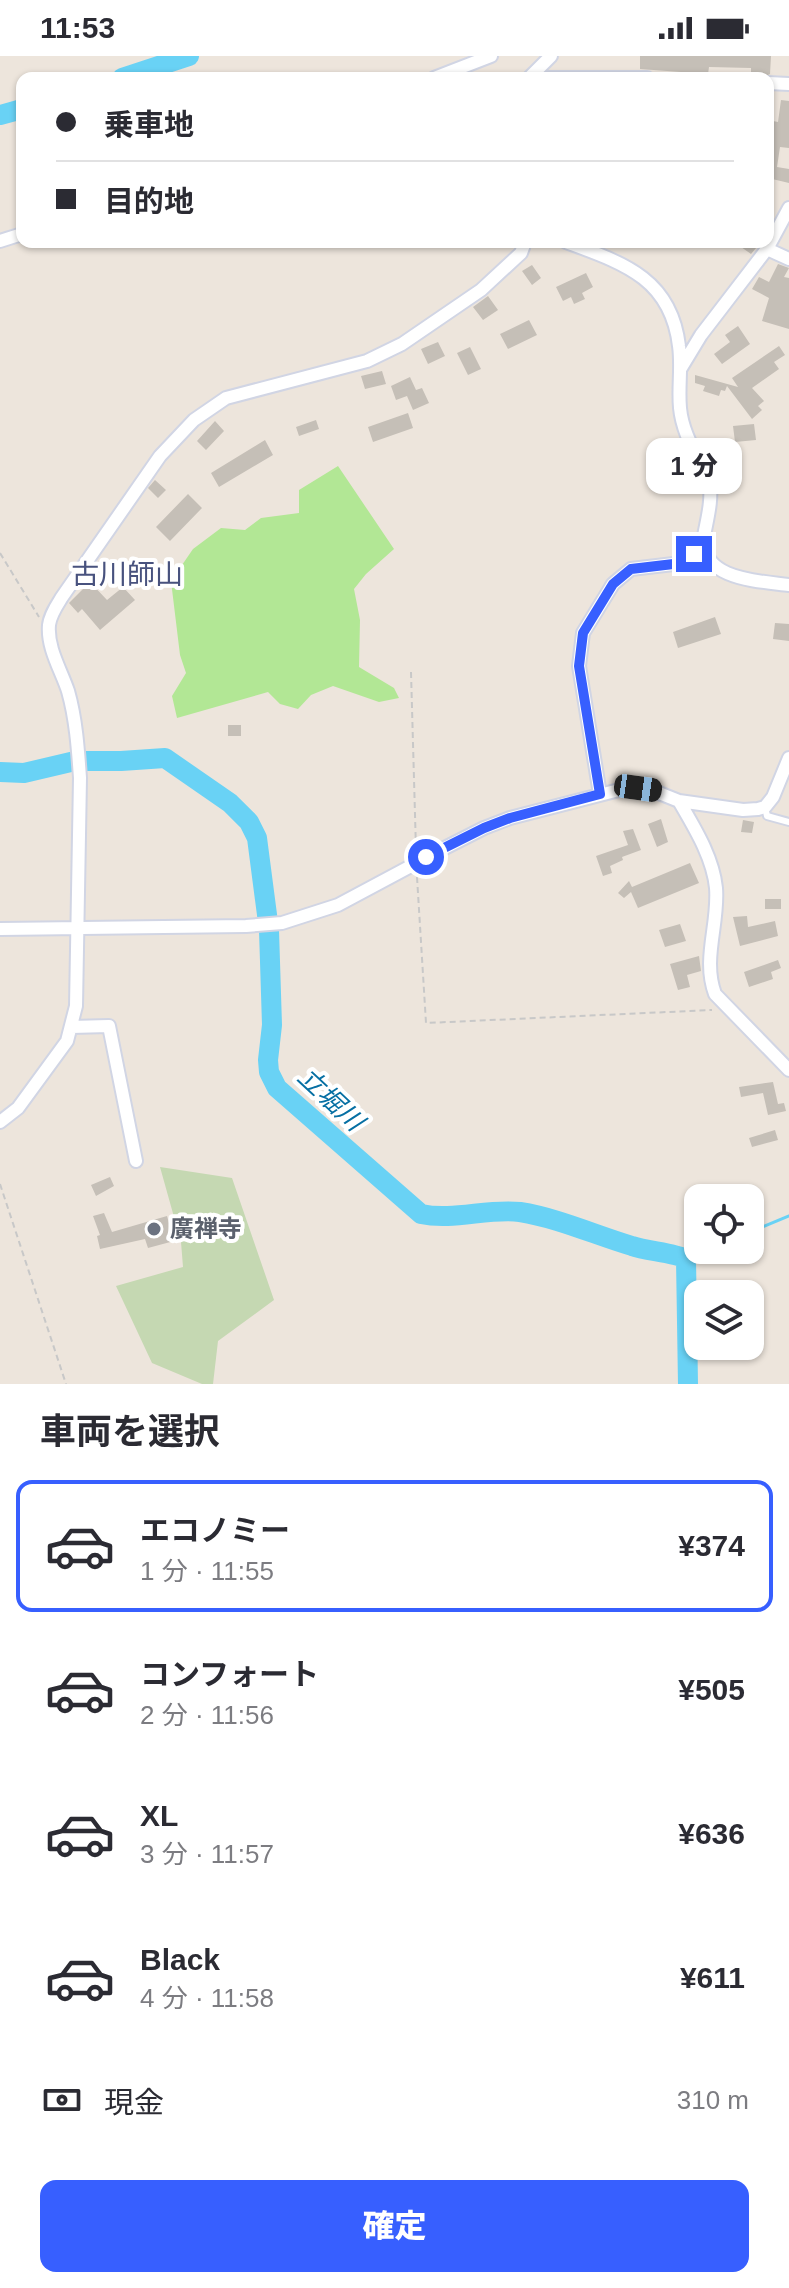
<!DOCTYPE html>
<html lang="ja">
<head>
<meta charset="utf-8">
<style>
  :root { --surface:#fff; --page:#f7f7f7; --text:#2b2b33; --muted:#7c7c81; --line:#e1e1e2; --accent:#375fff }
  body { margin:0; font-family:Arial,"Noto Sans JP",sans-serif; background:var(--page); color:var(--text); height:100vh; display:flex; flex-direction:column; font-size:30px; white-space:nowrap }
  * { box-sizing:border-box; margin:0 }
  p { font-size:26px; color:var(--muted) }
  .icon { flex:none; width:44px; height:44px; fill:none; stroke:currentColor; stroke-width:2; stroke-linecap:round; stroke-linejoin:round }
  .map { position:relative; height:1328px; overflow:hidden }
  .panel { display:flex; flex-direction:column; background:var(--surface); flex:1 }
  .panel>* { flex:none }
  .banner { position:absolute; left:16px; top:16px; width:758px; height:176px; border-radius:16px; box-shadow:0 2px 6px #0004; display:grid; align-content:center; height:176px; padding:0 40px; background:var(--surface) }
  .tools { position:absolute; left:684px; top:1128px; display:grid; gap:16px }
  .tools a { display:grid; place-items:center; width:80px; height:80px; border-radius:16px; background:var(--surface); box-shadow:0 2px 6px #0004; font-size:40px }
  .end { position:absolute; width:36px; height:36px; margin:-18px; border:10px solid #375fff; background:#fff; box-shadow:0 0 0 4px #fff }
  .from { border-radius:50% }
  .bubble { position:absolute; height:56px; border-radius:16px; background:var(--surface); box-shadow:0 2px 6px #0004; font-size:26px; font-weight:800; line-height:56px; text-align:center }
  .car { position:absolute; width:24px; height:48px; margin:-24px -12px; border-radius:10px; box-shadow:0 0 6px 2px #0007; background:linear-gradient(#222 24%,#8ab4d8 0 40%,#222 0 76%,#8ab4d8 0 86%,#222 0) }
  .banner b { display:flex; align-items:center; gap:28px; height:76px; font-size:30px }
  .banner b+b { border-top:2px solid var(--line) }
  .banner i { width:20px; height:20px; background:var(--text) }
  ul { padding:0; list-style:none }
  li { display:flex; align-items:center; gap:24px; height:132px; margin:0 16px 12px; padding:0 24px; border:4px solid transparent; border-radius:16px }
  li div { flex:1 }
  li b { display:block; font-size:30px }
  li em { font-style:normal; font-weight:800 }
  li.on { border-color:var(--accent) }
  li>.icon { width:72px; height:72px; stroke-width:1.5 }
  h2 { padding:0 40px; font-size:36px; line-height:96px }
  .pay { display:flex; align-items:center; gap:20px; height:88px; padding:0 40px; font-size:30px }
  .pay p { margin-inline-start:auto }
  .action { display:flex; gap:16px; margin-top:auto; padding:16px 40px }
  .action a { flex:1; height:92px; border-radius:16px; background:var(--accent); color:#fff; font-size:32px; font-weight:800; line-height:92px; text-align:center }
  .status { display:flex; justify-content:space-between; align-items:center; height:56px; padding:0 40px; background:var(--surface); direction:ltr }
  .status svg { height:22px; fill:currentColor }
  .map>svg:first-child { display:block }
  .green { fill:#b2e795 }
  .cemetery { fill:#c5d8b2 }
  .lines { fill:none; stroke-linecap:round; stroke-linejoin:round }
  .stream { stroke:#69d2f5; stroke-width:3 }
  .river { stroke:#69d2f5; stroke-width:20 }
  .building { fill:#c5bfb7 }
  .service-casing { stroke:#d1d5e4; stroke-width:10 }
  .minor-casing { stroke:#d1d5e4; stroke-width:16 }
  .path { stroke:#c8c8c8; stroke-width:2; stroke-dasharray:6 4; stroke-linecap:butt }
  .service { stroke:#fff; stroke-width:6 }
  .minor { stroke:#fff; stroke-width:12 }
  .route { stroke:#375fff; stroke-width:10 }
  .worship-dot { fill:#6b7280; stroke:#fff; stroke-width:3 }
  .labels { text-anchor:middle; stroke-width:8; stroke-linejoin:round; paint-order:stroke }
  .worship-label { font-size:24px; font-weight:bold; fill:#5b616d; stroke:#fff; text-anchor:start }
  .water-label { font-size:26px; font-style:italic; fill:#066fa3; stroke:#fff }
  .quarter-label { font-size:28px; fill:#48527e; stroke:#fff }
</style>
</head>
<body>
<div class="status"><b>11:53</b><svg viewBox="0 0 49 12"><path d="M0 12V9h3v3zM5 12V6h3v6zM10 12V3h3v9zM15 12V0h3v12zM26 1h20v11H26zM47 4h2v5h-2z"/></svg></div>
<div class="map">
<svg width="789" height="1328" viewBox="0 0 789 1328">
  <rect width="100%" height="100%" fill="#ede5dc"/>
  <!-- green -->
  <path class="green" d="M338,410L394,493L366,518L354,533L360,564L359,611L394,632L399,642L379,646L333,630L311,639L298,653L280,648L268,636L177,662L172,640L186,617L180,599L171,525L193,493L221,472L245,474L261,462L299,457V434Z"/>
  <!-- cemetery -->
  <path class="cemetery" d="M160,1111L232,1122L274,1244L218,1285L213,1328H202L152,1307L116,1230L183,1211L181,1186Z"/>
  <g class="lines">
    <!-- stream -->
    <path class="stream" d="M750,1176L789,1160
      M686,1203L707,1194"/>
    <!-- river -->
    <path class="river" d="M122,22L189,0
      M0,59L22,53
      M0,716L24,717L75,705H121L165,702L230,747L249,766L257,782L269,874L272,969L268,1004L269,1016L277,1032L421,1158C453,1165 488,1152 520,1156C558,1162 595,1179 632,1190C646,1195 675,1197 686,1203L688,1328"/>
  </g>
  <!-- building -->
  <path class="building" d="M640,0H771L770,18L761,22L751,21V12L709,11L708,18L640,13Z
    M781,44L789,45V92L780,91L777,111L789,113V127L768,122V64L778,66Z
    M734,186H761L751,198Z
    M778,208L789,212L784,221L789,222V273L762,265L769,242L752,233L759,221L769,226Z
    M532,209L541,222L532,229L522,215Z
    M586,217L593,231L582,237L585,243L574,248L571,241L563,245L556,231Z
    M488,240L498,254L483,264L473,251Z
    M529,264L537,279L508,293L500,278Z
    M738,270L750,288L722,308L714,298L730,286L725,279Z
    M438,286L445,300L428,308L421,293Z
    M779,290L785,299L774,306L779,313L752,332L764,345L758,350L762,354L752,363L727,330L725,335L721,334L719,340L703,335L705,330L695,327V319L738,331L732,322Z
    M470,291L481,313L468,319L457,297Z
    M382,315L386,328L365,333L361,320Z
    M410,321L416,334L422,332L429,347L413,354L407,340L396,344L391,330Z
    M408,357L413,372L373,386L368,371Z
    M316,364L319,373L299,380L296,371Z
    M215,365L224,375L206,394L197,385Z
    M754,368L756,384L735,386L733,370Z
    M265,384L273,399L219,431L211,417Z
    M155,424L166,434L158,442L148,432Z
    M188,438L202,452L170,485L156,471Z
    M90,526L107,544L123,531L135,544L100,574L82,553L78,557L69,547Z
    M715,561L721,578L678,592L673,576Z
    M775,567L789,568V585L773,583Z
    M228,669H241V680H228Z
    M661,763L668,786L657,791L648,768Z
    M743,764L754,766L752,777L741,776Z
    M633,773L641,794L622,801L623,804L610,810L612,817L603,820L596,800L628,789L623,775Z
    M690,807L699,827L638,852L631,836L624,842L618,837L629,825L632,831Z
    M765,843H781V853H765Z
    M747,860L748,871L775,865L778,880L740,890L733,861Z
    M680,868L686,885L665,891L659,874Z
    M699,900L701,915L687,919L690,931L678,934L670,908Z
    M778,904L781,912L771,916L773,923L749,931L744,916Z
    M773,1026L778,1048L784,1047L786,1055L768,1059L763,1037L741,1041L739,1031Z
    M775,1074L778,1084L752,1091L749,1082Z
    M110,1121L114,1130L96,1140L91,1129Z
    M104,1157L112,1176L167,1160L174,1185L148,1192L145,1183L100,1193L97,1180L100,1179L93,1160Z"/>
  <g class="lines">
    <defs>
      <path id="service" d="M765,751L767,760L789,766"/>
      <path id="minor" d="M434,22L491,0
        M529,22L551,0
        M546,22H647
        M768,27L789,28
        M0,185L22,178
        M566,186C623,207 671,222 679,290C682,311 678,331 680,352C682,373 692,391 701,409C704,414 708,420 709,425C713,443 707,463 704,480C699,524 759,525 789,529
        M767,193L789,203
        M681,312L701,279L767,193L789,152
        M600,738L579,610L583,577L613,528L631,513L682,507L694,498L704,486
        M679,745C694,771 713,801 716,832C719,868 702,903 715,938L789,1014
        M421,804L484,772L510,762L619,734L638,732L654,735L679,745L743,754L758,753L765,751L773,741L789,702
        M0,873L246,870L282,867L338,849L411,810
        M71,971L109,970L136,1105
        M0,1066L18,1052L67,985L76,950L80,722C78,693 76,663 68,635C61,614 47,592 49,569C50,559 57,549 62,541L160,400L194,364L226,342L367,305L402,288L481,234L521,197L525,186"/>
    </defs>
    <!-- service casing -->
    <use href="#service" class="service-casing"/>
    <!-- minor casing -->
    <use href="#minor" class="minor-casing"/>
    <!-- path -->
    <path class="path" d="M0,497L39,561
      M411,616L416,794
      M417,821L426,967L712,954
      M0,1128L66,1328"/>
    <!-- service -->
    <use href="#service" class="service"/>
    <!-- minor -->
    <use href="#minor" class="minor"/>
  </g>
  <g class="lines">
    <!-- route -->
    <path class="route" d="M426,801L484,772L510,762L600,738L579,610L583,577L613,528L631,513L682,507L694,498"/>
  </g>
  <!-- markers -->
  <circle class="worship-dot" cx="154" cy="1173" r="8"/>
  <g class="labels">
    <!-- worship labels -->
    <g class="worship-label">
      <text x="170" y="1181">廣禅寺</text>
    </g>
    <!-- water labels -->
    <g class="water-label">
      <text transform="translate(331 1043) rotate(43)" y="9">立堀川</text>
    </g>
    <!-- quarter labels -->
    <g class="quarter-label">
      <text x="127" y="528">古川師山</text>
    </g>
  </g>
</svg>
<div class="tools">
<a><svg class="icon" aria-label="locate" viewBox="0 0 24 24"><circle cx="12" cy="12" r="6"/><path d="M12 2v4M12 18v4M2 12h4M18 12h4"/></svg></a>
<a><svg class="icon" aria-label="layers" viewBox="0 0 24 24"><path d="M12 4l9 5-9 5-9-5zM3 14l9 5 9-5"/></svg></a>
</div>
<i class="end from" style="left:426px;top:801px"></i>
<i class="end" style="left:694px;top:498px"></i>
<div class="bubble" style="left:646px;top:382px;width:96px">1 分</div>
<i class="car" style="left:638px;top:732px;rotate:98deg"></i>
<div class="banner">
<b><i class="from"></i>乗車地</b>
<b><i></i>目的地</b>
</div>
</div>
<section class="panel">
<h2>車両を選択</h2>
<ul>
<li class="on"><svg class="icon" aria-label="car" viewBox="0 0 24 24"><path d="M5 17H2v-5l4-1 3-4h7l3 4 3 1v5h-3M9 17h6M6 11h13"/><circle cx="7" cy="17" r="2"/><circle cx="17" cy="17" r="2"/></svg><div><b>エコノミー</b><p>1 分 · 11:55</p></div><em>¥374</em></li>
<li><svg class="icon" aria-label="car" viewBox="0 0 24 24"><path d="M5 17H2v-5l4-1 3-4h7l3 4 3 1v5h-3M9 17h6M6 11h13"/><circle cx="7" cy="17" r="2"/><circle cx="17" cy="17" r="2"/></svg><div><b>コンフォート</b><p>2 分 · 11:56</p></div><em>¥505</em></li>
<li><svg class="icon" aria-label="car" viewBox="0 0 24 24"><path d="M5 17H2v-5l4-1 3-4h7l3 4 3 1v5h-3M9 17h6M6 11h13"/><circle cx="7" cy="17" r="2"/><circle cx="17" cy="17" r="2"/></svg><div><b>XL</b><p>3 分 · 11:57</p></div><em>¥636</em></li>
<li><svg class="icon" aria-label="car" viewBox="0 0 24 24"><path d="M5 17H2v-5l4-1 3-4h7l3 4 3 1v5h-3M9 17h6M6 11h13"/><circle cx="7" cy="17" r="2"/><circle cx="17" cy="17" r="2"/></svg><div><b>Black</b><p>4 分 · 11:58</p></div><em>¥611</em></li>
</ul>
<div class="pay"><svg class="icon" aria-label="cash" viewBox="0 0 24 24"><path d="M3 7h18v10H3z"/><circle cx="12" cy="12" r="2"/></svg>現金<p>310 m</p></div>
<div class="action"><a>確定</a></div>
</section>
</body>
</html>
